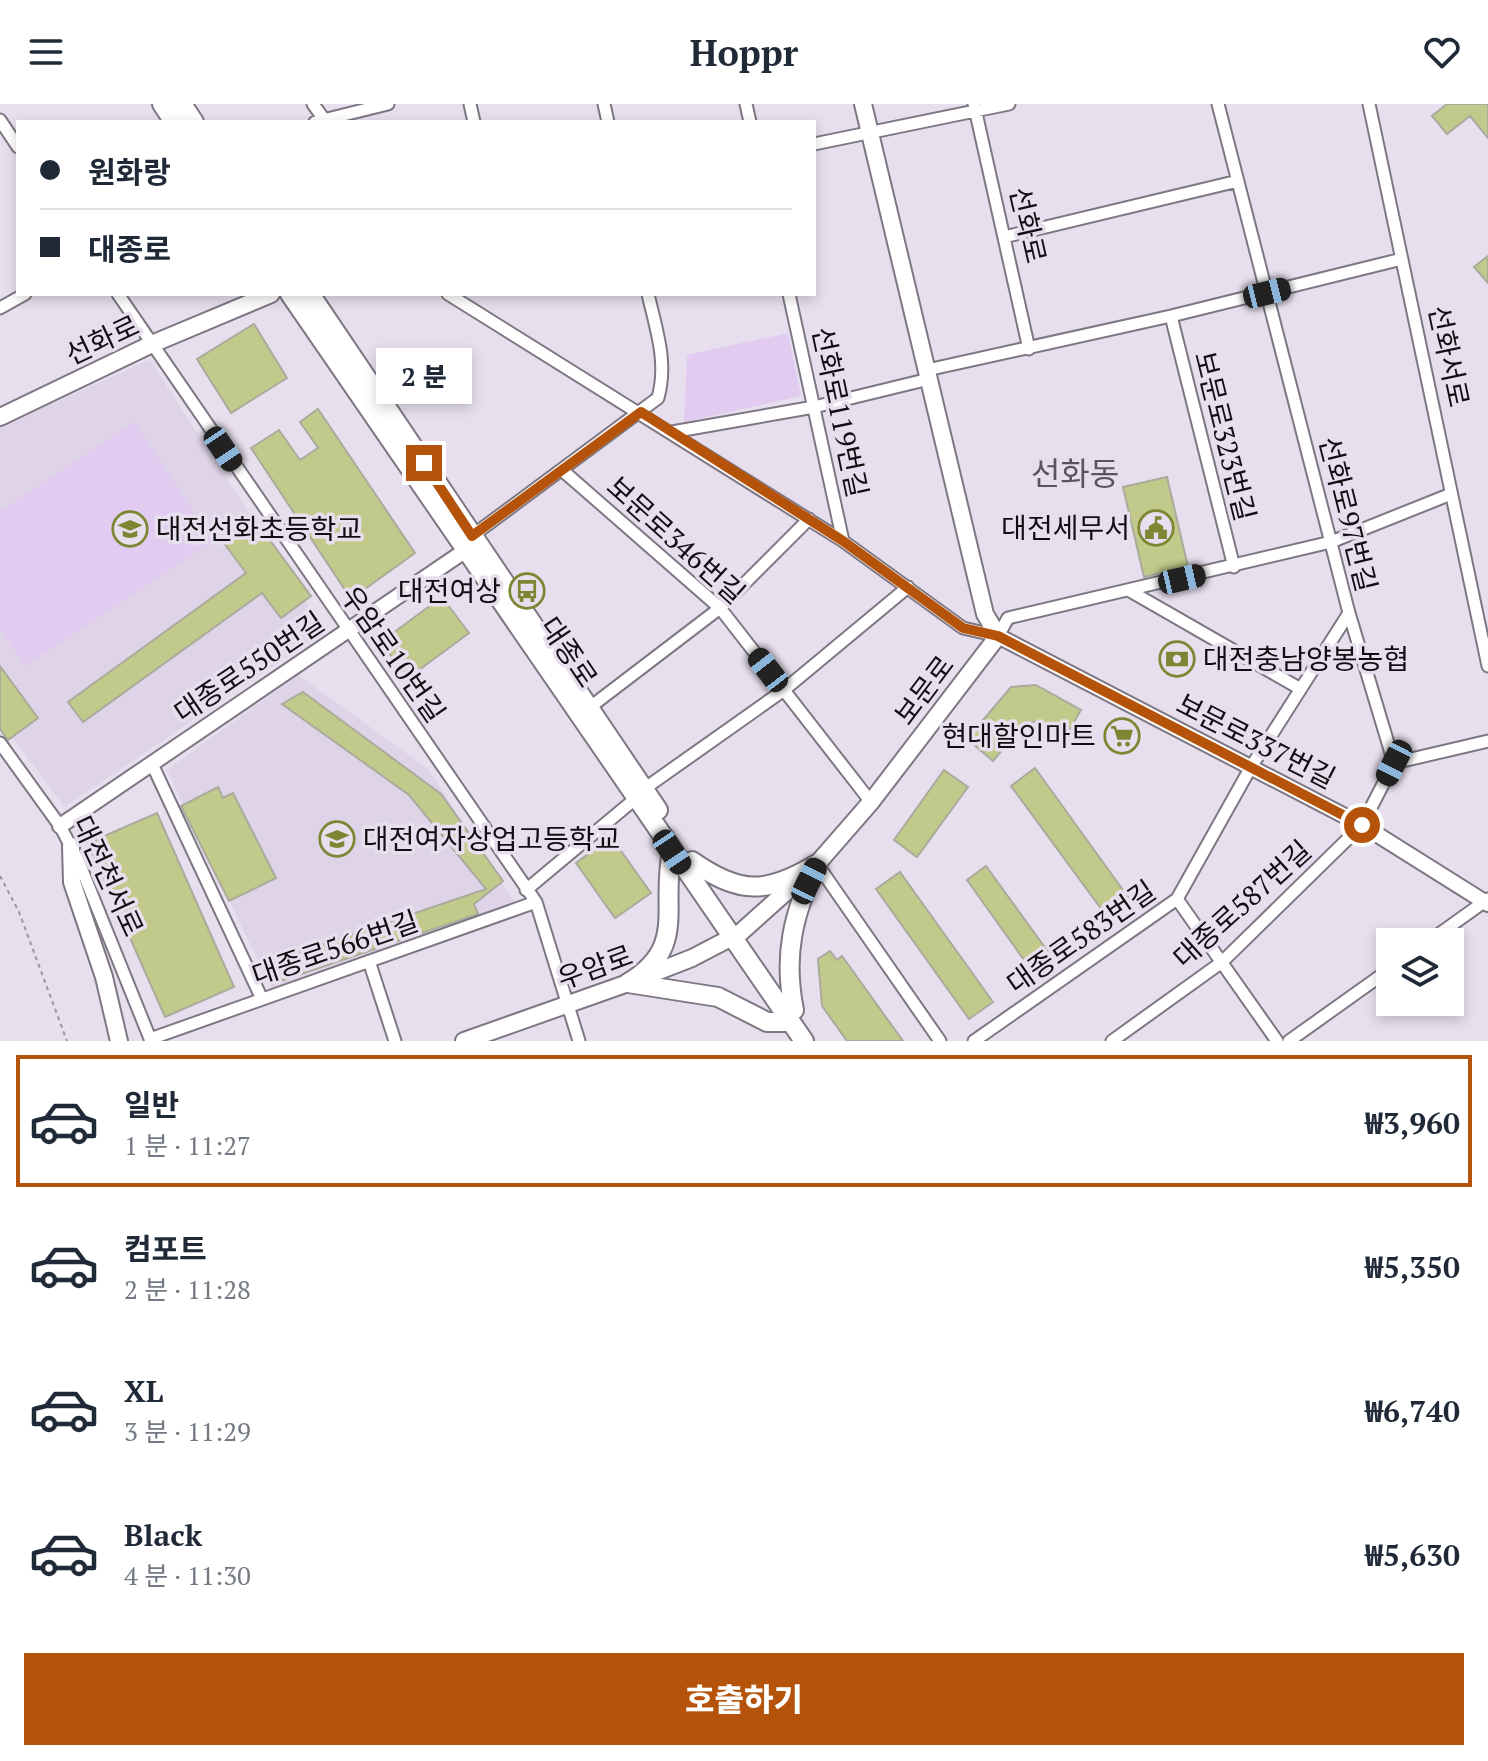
<!DOCTYPE html>
<html lang="ko">
<head>
<meta charset="utf-8">
<style>
  :root { --surface:#fff; --page:#f2f2f3; --text:#1f2937; --muted:#747a83; --line:#e0e1e3; --accent:#b45309 }
  body { margin:0; font-family:"PT Serif","Noto Sans KR",serif; background:var(--page); color:var(--text); height:100vh; display:flex; flex-direction:column; font-size:30px; white-space:nowrap }
  * { box-sizing:border-box; margin:0 }
  p { font-size:26px; color:var(--muted) }
  .icon { flex:none; width:44px; height:44px; fill:none; stroke:currentColor; stroke-width:2; stroke-linecap:round; stroke-linejoin:round }
  .map { position:relative; height:937px; overflow:hidden }
  .drawer { display:flex; flex-direction:column; background:var(--surface); flex:1 }
  .drawer>* { flex:none }
  .top-card { position:absolute; left:16px; top:16px; width:800px; height:176px; border-radius:0px; box-shadow:0 4px 12px #0003; display:grid; align-content:center; height:176px; padding:0 24px; background:var(--surface) }
  .controls { position:absolute; left:1376px; top:824px; display:grid; gap:16px }
  .controls a { display:grid; place-items:center; width:88px; height:88px; border-radius:0px; background:var(--surface); box-shadow:0 4px 12px #0003; font-size:40px }
  .end { position:absolute; width:36px; height:36px; margin:-18px; border:10px solid #b45309; background:#fff; box-shadow:0 0 0 4px #fff }
  .from { border-radius:50% }
  .bubble { position:absolute; height:56px; border-radius:0px; background:var(--surface); box-shadow:0 4px 12px #0003; font-size:26px; font-weight:800; line-height:56px; text-align:center }
  .car { position:absolute; width:24px; height:48px; margin:-24px -12px; border-radius:10px; box-shadow:0 0 6px 2px #0007; background:linear-gradient(#222 24%,#8ab4d8 0 40%,#222 0 76%,#8ab4d8 0 86%,#222 0) }
  .top-card b { display:flex; align-items:center; gap:28px; height:76px; font-size:30px }
  .top-card b+b { border-top:2px solid var(--line) }
  .top-card i { width:20px; height:20px; background:var(--text) }
  ul { padding:14px 0 0; list-style:none }
  li { display:flex; align-items:center; gap:24px; height:132px; margin:0 16px 12px; padding:0 8px; border:4px solid transparent; border-radius:0px }
  li div { flex:1 }
  li b { display:block; font-size:30px }
  li em { font-style:normal; font-weight:800 }
  li.active { border-color:var(--accent) }
  li>.icon { width:72px; height:72px; stroke-width:1.5 }
  .primary-button { display:flex; gap:16px; margin-top:auto; padding:16px 24px }
  .primary-button a { flex:1; height:92px; border-radius:0px; background:var(--accent); color:#fff; font-size:32px; font-weight:800; line-height:92px; text-align:center }
  header { display:flex; justify-content:space-between; align-items:center; height:104px; padding:0 24px; background:var(--surface); font-size:36px; font-weight:800 }
  .map>svg:first-child { display:block }
  .built { fill:#dfd3e7 }
  .green { fill:#e1cbf1 }
  .building { fill:#c1ca8b; stroke:#a9ab9d; stroke-width:2 }
  .lines { fill:none; stroke-linecap:round; stroke-linejoin:round }
  .minor-casing { stroke:#7e7783; stroke-width:15 }
  .tertiary-casing { stroke:#7e7783; stroke-width:18 }
  .secondary-casing { stroke:#7e7783; stroke-width:20 }
  .primary-casing { stroke:#7e7783; stroke-width:22 }
  .path { stroke:#9b95a0; stroke-width:2; stroke-dasharray:4 4; stroke-linecap:butt }
  .minor { stroke:#fff; stroke-width:11 }
  .tertiary { stroke:#fff; stroke-width:14 }
  .secondary { stroke:#fff; stroke-width:16 }
  .primary { stroke:#fff; stroke-width:18 }
  .route { stroke:#b45309; stroke-width:10 }
  .labels { text-anchor:middle; stroke-width:7; stroke-linejoin:round; paint-order:stroke }
  .street-label { font-size:28px; fill:#110e13; stroke:#e7dfed }
  .poi-label { font-size:28px; fill:#110e13; stroke:#e7dfed; text-anchor:end }
  .quarter-label { font-size:32px; fill:#5b5460; stroke:#e7dfed }
</style>
</head>
<body>
<header><svg class="icon" aria-label="menu" viewBox="0 0 24 24"><path d="M4 6h16M4 12h16M4 18h16"/></svg>Hoppr<svg class="icon" aria-label="heart" viewBox="0 0 24 24"><path d="M12 20l-8-8c-3-5 5-10 8-4 3-6 11-1 8 4z"/></svg></header>
<div class="map">
<svg width="1488" height="937" viewBox="0 0 1488 937">
  <rect width="100%" height="100%" fill="#e7dfed"/>
  <!-- built -->
  <path class="built" d="M150,256L325,527L64,703L0,617V323Z
    M298,571L428,665L519,805L271,884L167,666Z"/>
  <!-- green -->
  <path class="green" d="M788,229L801,292L684,318L687,251Z
    M134,318L213,437L25,562L0,525V407Z"/>
  <!-- building -->
  <path class="building" d="M1447,0H1488V34L1470,12L1447,30L1432,12Z
    M1488,152V179L1474,163Z
    M254,220L287,274L231,309L197,255Z
    M318,305L415,449L351,495L251,344L279,326L300,356L318,344L300,318Z
    M1167,373L1188,463L1144,473L1123,383Z
    M252,412L311,492L281,514L262,489L83,618L68,598L246,469L221,435Z
    M442,493L469,529L408,574L381,538Z
    M0,562L38,614L8,636L0,625Z
    M1036,581L1081,606L1066,632L1040,617L1025,619L993,657L967,635L1011,583Z
    M303,588L441,690L503,777L474,800L478,810L272,880L265,860L486,785L409,691L282,600Z
    M1035,664L1128,793L1105,810L1011,682Z
    M944,666L968,683L917,753L894,736Z
    M218,683L223,694L233,689L276,774L229,797L181,702Z
    M157,709L234,883L165,913L88,739Z
    M611,733L651,789L615,814L576,759Z
    M986,762L1049,849L1029,863L967,776Z
    M900,768L993,898L969,915L876,785Z
    M830,847L837,856L842,852L903,937H847L822,902L818,855Z"/>
  <g class="lines">
    <defs>
      <path id="minor" d="M313,0L326,18
        M470,0L474,18
        M604,0L608,18
        M746,0L750,18
        M974,0L1029,245
        M1218,0L1349,509L1394,659
        M1369,0L1488,562
        M0,16L18,43
        M315,18L388,0
        M814,40L1009,0
        M1004,133L1238,77
        M118,190L536,798L579,937
        M448,190L843,437L963,524L998,532L1008,514L1331,438L1451,390
        M789,190L843,437
        M0,204L25,190
        M1171,212L1234,463
        M927,266L1171,212L1402,155
        M672,328L814,303L929,275
        M562,366L720,504L871,698
        M472,432L658,294C668,258 656,225 648,190
        M1130,487L1299,584
        M589,604L720,504L809,415
        M0,639L60,722L78,756L151,937
        M1394,659L1488,637
        M152,660L262,895
        M644,685L784,586L908,483
        M817,760L940,937
        M526,786L635,695
        M1177,795L1277,937
        M1428,838L1488,795
        M369,857L395,937
        M150,935L536,798
        M974,937L1177,795L1251,663L1349,509
        M1112,937L1222,858L1362,721L1394,659
        M1289,937L1390,865"/>
      <path id="tertiary" d="M998,532L1362,721L1488,800
        M60,722L466,446"/>
      <path id="secondary" d="M0,313L152,240L271,190
        M71,742L72,778L104,873L119,937
        M464,937L628,879L692,854L740,829L817,760L871,698L998,532L985,510L863,0"/>
      <path id="primary" d="M162,0L174,18
        M182,0L194,18
        M290,190L804,937
        M310,190L658,706
        M692,757C740,791 767,790 817,760
        M628,879L718,893L767,918H791
        M628,879C688,843 660,804 672,748
        M794,906C783,852 793,809 817,760"/>
    </defs>
    <!-- minor casing -->
    <use href="#minor" class="minor-casing"/>
    <!-- tertiary casing -->
    <use href="#tertiary" class="tertiary-casing"/>
    <!-- secondary casing -->
    <use href="#secondary" class="secondary-casing"/>
    <!-- primary casing -->
    <use href="#primary" class="primary-casing"/>
    <!-- path -->
    <path class="path" d="M0,772L19,808L67,937"/>
    <!-- minor -->
    <use href="#minor" class="minor"/>
    <!-- tertiary -->
    <use href="#tertiary" class="tertiary"/>
    <!-- secondary -->
    <use href="#secondary" class="secondary"/>
    <!-- primary -->
    <use href="#primary" class="primary"/>
  </g>
  <g class="lines">
    <!-- route -->
    <path class="route" d="M424,359L472,432L641,308L843,437L963,524L998,532L1362,721"/>
  </g>
  <!-- icons -->
  <defs>
    <symbol id="civic-ring" viewBox="-11 -11 22 22"><circle r="9.5" fill="#e7dfed" stroke="#7d8633" stroke-width="1.5"/><path d="M-.6-6.5H3V-4.5H.6V-3L4-1V1h2V6H-6V1h2V-1L-.6-3ZM-1.2 2.5V6h2.4V2.5Z" fill="#7d8633"/></symbol>
    <symbol id="school-ring" viewBox="-11 -11 22 22"><circle r="9.5" fill="#e7dfed" stroke="#7d8633" stroke-width="1.5"/><path d="M0-5L7-2L0 1L-7-2ZM-4 1L0 2.5L4 1V4Q0 6-4 4Z" fill="#7d8633"/></symbol>
    <symbol id="bus-ring" viewBox="-11 -11 22 22"><circle r="9.5" fill="#e7dfed" stroke="#7d8633" stroke-width="1.5"/><path d="M-5-6H5V4H4V6H2V4H-2V6H-4V4H-5ZM-3.5-4V0h7V-4ZM-3.5 1.2v1.5H-2V1.2ZM2 1.2v1.5H3.5V1.2Z" fill="#7d8633"/></symbol>
    <symbol id="bank-ring" viewBox="-11 -11 22 22"><circle r="9.5" fill="#e7dfed" stroke="#7d8633" stroke-width="1.5"/><path d="M-6-4H6V4H-6ZM0-2.3a2.3 2.3 0 1 0 0 4.6a2.3 2.3 0 1 0 0-4.6Z" fill="#7d8633"/></symbol>
    <symbol id="supermarket-ring" viewBox="-11 -11 22 22"><circle r="9.5" fill="#e7dfed" stroke="#7d8633" stroke-width="1.5"/><path d="M-6-5.5h2.5l.6 2H6L4.5 2H-2.5L-4.4-4H-6ZM-1.5 3.2a1.3 1.3 0 1 0 .1 0ZM3 3.2a1.3 1.3 0 1 0 .1 0Z" fill="#7d8633"/></symbol>
  </defs>
  <g fill-rule="evenodd">
    <use href="#civic-ring" x="1136" y="404" width="40" height="40"/>
    <use href="#school-ring" x="110" y="405" width="40" height="40"/>
    <use href="#bus-ring" x="507" y="467" width="40" height="40"/>
    <use href="#bank-ring" x="1157" y="535" width="40" height="40"/>
    <use href="#supermarket-ring" x="1102" y="612" width="40" height="40"/>
    <use href="#school-ring" x="317" y="715" width="40" height="40"/>
  </g>
  <g class="labels">
    <!-- street labels -->
    <g class="street-label">
      <text transform="translate(1028 121) rotate(77)" y="10">선화로</text>
      <text transform="translate(102 236) rotate(-25)" y="10">선화로</text>
      <text transform="translate(1449 252) rotate(78)" y="10">선화서로</text>
      <text transform="translate(840 308) rotate(78)" y="10">선화로119번길</text>
      <text transform="translate(1225 332) rotate(76)" y="10">보문로323번길</text>
      <text transform="translate(1348 410) rotate(76)" y="10">선화로97번길</text>
      <text transform="translate(676 436) rotate(42)" y="10">보문로346번길</text>
      <text transform="translate(569 548) rotate(56)" y="10">대종로</text>
      <text transform="translate(393 550) rotate(55)" y="10">우암로10번길</text>
      <text transform="translate(249 563) rotate(-34)" y="10">대종로550번길</text>
      <text transform="translate(924 586) rotate(-53)" y="10">보문로</text>
      <text transform="translate(1256 637) rotate(27)" y="10">보문로337번길</text>
      <text transform="translate(108 772) rotate(65)" y="10">대전천서로</text>
      <text transform="translate(1242 800) rotate(-42)" y="10">대종로587번길</text>
      <text transform="translate(1081 833) rotate(-35)" y="10">대종로583번길</text>
      <text transform="translate(335 844) rotate(-19)" y="10">대종로566번길</text>
      <text transform="translate(595 863) rotate(-20)" y="10">우암로</text>
    </g>
    <!-- poi labels -->
    <g class="poi-label">
      <text x="1130" y="434">대전세무서</text>
      <text x="156" y="435" text-anchor="start">대전선화초등학교</text>
      <text x="501" y="497">대전여상</text>
      <text x="1203" y="565" text-anchor="start">대전충남양봉농협</text>
      <text x="1096" y="642">현대할인마트</text>
      <text x="363" y="745" text-anchor="start">대전여자상업고등학교</text>
    </g>
    <!-- quarter labels -->
    <g class="quarter-label">
      <text x="1075" y="381">선화동</text>
    </g>
  </g>
</svg>
<div class="controls">
<a><svg class="icon" aria-label="layers" viewBox="0 0 24 24"><path d="M12 4l9 5-9 5-9-5zM3 14l9 5 9-5"/></svg></a>
</div>
<i class="end from" style="left:1362px;top:721px"></i>
<i class="end" style="left:424px;top:359px"></i>
<div class="bubble" style="left:376px;top:244px;width:96px">2 분</div>
<i class="car" style="left:1267px;top:189px;rotate:76deg"></i>
<i class="car" style="left:223px;top:345px;rotate:146deg"></i>
<i class="car" style="left:1182px;top:475px;rotate:77deg"></i>
<i class="car" style="left:768px;top:566px;rotate:322deg"></i>
<i class="car" style="left:1394px;top:659px;rotate:207deg"></i>
<i class="car" style="left:672px;top:748px;rotate:146deg"></i>
<i class="car" style="left:809px;top:777px;rotate:26deg"></i>
<div class="top-card">
<b><i class="from"></i>원화랑</b>
<b><i></i>대종로</b>
</div>
</div>
<section class="drawer">
<ul>
<li class="active"><svg class="icon" aria-label="car" viewBox="0 0 24 24"><path d="M5 17H2v-5l4-1 3-4h7l3 4 3 1v5h-3M9 17h6M6 11h13"/><circle cx="7" cy="17" r="2"/><circle cx="17" cy="17" r="2"/></svg><div><b>일반</b><p>1 분 · 11:27</p></div><em>₩3,960</em></li>
<li><svg class="icon" aria-label="car" viewBox="0 0 24 24"><path d="M5 17H2v-5l4-1 3-4h7l3 4 3 1v5h-3M9 17h6M6 11h13"/><circle cx="7" cy="17" r="2"/><circle cx="17" cy="17" r="2"/></svg><div><b>컴포트</b><p>2 분 · 11:28</p></div><em>₩5,350</em></li>
<li><svg class="icon" aria-label="car" viewBox="0 0 24 24"><path d="M5 17H2v-5l4-1 3-4h7l3 4 3 1v5h-3M9 17h6M6 11h13"/><circle cx="7" cy="17" r="2"/><circle cx="17" cy="17" r="2"/></svg><div><b>XL</b><p>3 분 · 11:29</p></div><em>₩6,740</em></li>
<li><svg class="icon" aria-label="car" viewBox="0 0 24 24"><path d="M5 17H2v-5l4-1 3-4h7l3 4 3 1v5h-3M9 17h6M6 11h13"/><circle cx="7" cy="17" r="2"/><circle cx="17" cy="17" r="2"/></svg><div><b>Black</b><p>4 분 · 11:30</p></div><em>₩5,630</em></li>
</ul>
<div class="primary-button"><a>호출하기</a></div>
</section>
</body>
</html>
